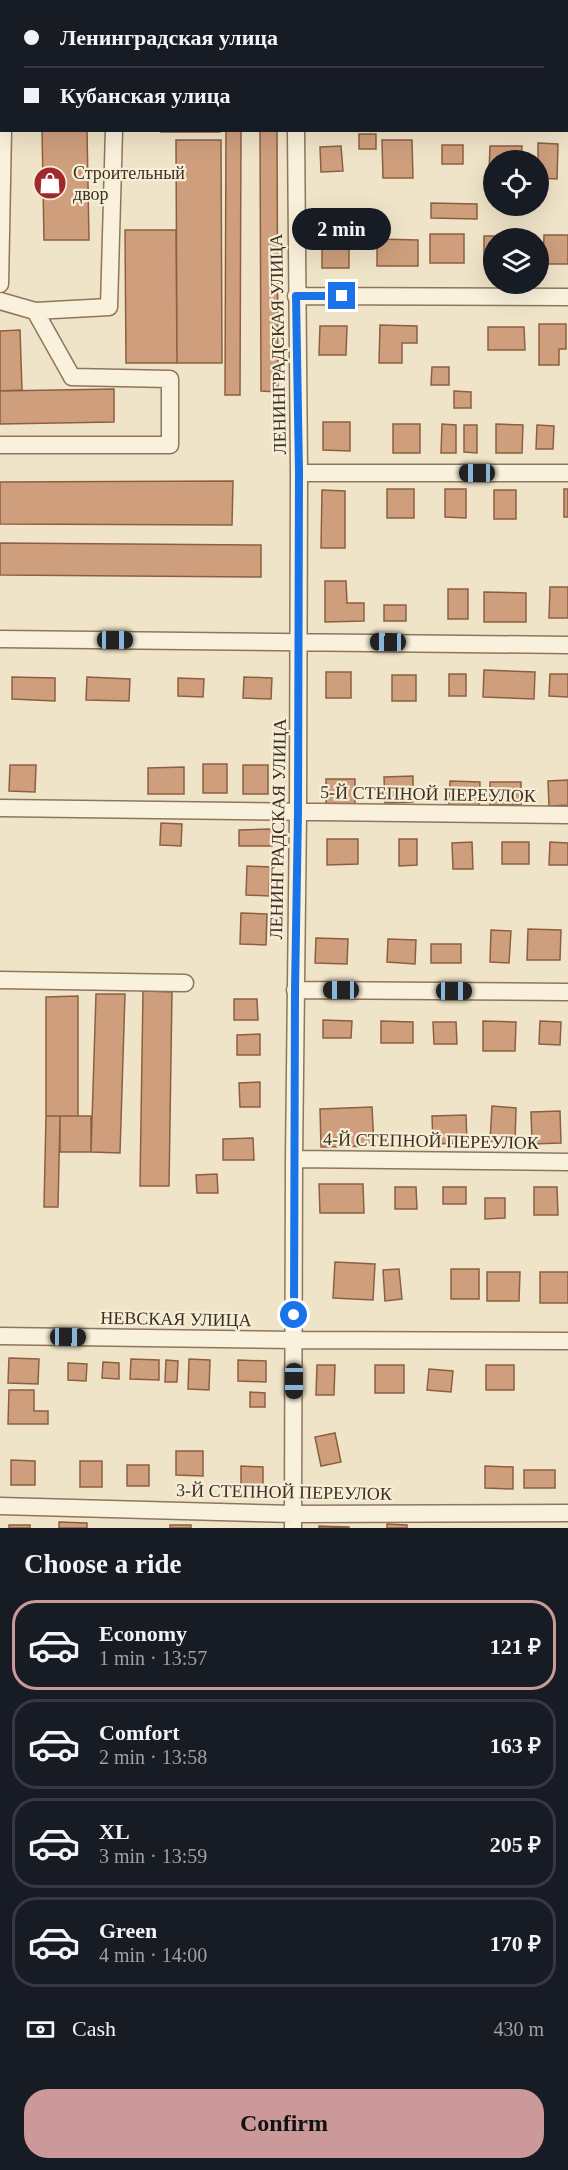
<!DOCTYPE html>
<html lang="en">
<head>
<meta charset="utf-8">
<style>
  :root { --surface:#171b24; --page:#242831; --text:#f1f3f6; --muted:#9ea1a6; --line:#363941; --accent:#cc999b }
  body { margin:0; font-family:"Times New Roman",serif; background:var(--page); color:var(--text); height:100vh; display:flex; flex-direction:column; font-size:22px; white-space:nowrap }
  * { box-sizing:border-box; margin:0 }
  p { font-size:20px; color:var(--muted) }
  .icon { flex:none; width:33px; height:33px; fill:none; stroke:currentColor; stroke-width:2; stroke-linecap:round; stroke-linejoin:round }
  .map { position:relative; height:1528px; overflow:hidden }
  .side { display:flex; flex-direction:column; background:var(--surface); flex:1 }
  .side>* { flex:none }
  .guide { position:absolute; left:0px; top:0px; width:568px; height:132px; box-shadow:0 6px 24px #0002; display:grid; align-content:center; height:132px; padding:0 24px; background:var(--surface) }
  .tools { position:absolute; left:483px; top:150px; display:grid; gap:12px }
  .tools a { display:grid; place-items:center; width:66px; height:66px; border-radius:50%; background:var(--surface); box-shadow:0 6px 24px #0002; font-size:30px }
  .end { position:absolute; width:27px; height:27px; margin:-14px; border:8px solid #1a73e8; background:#fff; box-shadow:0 0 0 3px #fff }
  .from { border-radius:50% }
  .bubble { position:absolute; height:42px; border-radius:21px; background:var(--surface); box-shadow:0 6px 24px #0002; font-size:20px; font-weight:800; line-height:42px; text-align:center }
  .car { position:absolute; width:18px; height:36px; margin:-18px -9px; border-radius:8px; box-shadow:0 0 4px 2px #0007; background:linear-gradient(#222 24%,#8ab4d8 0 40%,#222 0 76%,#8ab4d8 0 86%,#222 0) }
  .guide b { display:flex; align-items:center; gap:21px; height:57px; font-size:22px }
  .guide b+b { border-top:2px solid var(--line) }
  .guide i { width:15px; height:15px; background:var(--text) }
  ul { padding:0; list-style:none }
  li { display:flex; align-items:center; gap:18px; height:90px; margin:0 12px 9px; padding:0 12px; border:3px solid var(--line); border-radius:24px }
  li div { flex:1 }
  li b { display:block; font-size:22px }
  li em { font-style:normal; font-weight:800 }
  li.selected { border-color:var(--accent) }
  li>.icon { width:54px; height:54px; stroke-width:1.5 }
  h2 { padding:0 24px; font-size:27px; line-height:72px }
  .pay { display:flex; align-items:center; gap:15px; height:66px; padding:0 24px; font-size:22px }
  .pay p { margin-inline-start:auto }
  .cta { display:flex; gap:12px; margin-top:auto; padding:12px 24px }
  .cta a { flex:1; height:69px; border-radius:24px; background:var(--accent); color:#111; font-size:24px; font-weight:800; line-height:69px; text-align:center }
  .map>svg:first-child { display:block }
  .building { fill:#cf9f7d; stroke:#8d5f41; stroke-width:1.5 }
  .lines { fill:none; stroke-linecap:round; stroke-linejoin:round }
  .minor-casing { stroke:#8d765c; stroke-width:19 }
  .minor { stroke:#faf1dc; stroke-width:16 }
  .route { stroke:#1a73e8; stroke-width:8 }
  .labels { text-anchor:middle; stroke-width:4.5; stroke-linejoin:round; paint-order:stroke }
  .poi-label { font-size:18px; fill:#3d2e20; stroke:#f7eed8; text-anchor:start }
  .street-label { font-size:18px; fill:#3d2e20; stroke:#f7eed8 }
</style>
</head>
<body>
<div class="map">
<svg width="568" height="1528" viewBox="0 0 568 1528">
  <rect width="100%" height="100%" fill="#f0e4c8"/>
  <!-- building -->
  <path class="building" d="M489,0H516V2L489,1Z
    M42,130H87L89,240H44Z
    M161,130H220V132H161Z
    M226,130H241L240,395H225Z
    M260,130H277L278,392L261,391Z
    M359,134H376V149H359Z
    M176,140H221L222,363H177Z
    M382,140H412L413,178H383Z
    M538,143L558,144L557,179L538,178Z
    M442,145H463V164H442Z
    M341,146L343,171L321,172L320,147Z
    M490,146H522L521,160H494V174H489Z
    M431,203L477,204V219L431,218Z
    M125,230H176L177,363H126Z
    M430,234H464V263H430Z
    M544,235H568V264H543Z
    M484,236H511V238H494V264H484Z
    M322,239L349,240V268H322Z
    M377,239L418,240V266H377Z
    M539,324H566V349H559V365H539Z
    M380,325L417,326V343H402V363H379Z
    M320,326H347L346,355H319Z
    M488,327H524L525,350H488Z
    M20,330L22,390L0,391V331Z
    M432,367H449V385H431Z
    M114,389V422L0,424V391Z
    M454,391L471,392V408H454Z
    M323,422H350V451L323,450Z
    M393,424H420V453H393Z
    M442,424L456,425V453H441Z
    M496,424L523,425L522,453H496Z
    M464,425H477V453L464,452Z
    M537,425L554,426L553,449H536Z
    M233,481L232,525L0,524V482Z
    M387,489H414V518H387Z
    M445,489H466V518L445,517Z
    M564,489H568V517H564Z
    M322,490L345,491V548H321Z
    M494,490H516V519H494Z
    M0,543L261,545V577L0,575Z
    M325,581H346L347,603H364V621L325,622Z
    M550,587H568V618H549Z
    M448,589H468V619H448Z
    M484,592L526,593V622H484Z
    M384,605H406V621H384Z
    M484,670L535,672L534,699L483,697Z
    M326,672H351V698H326Z
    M449,674H466V696H449Z
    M550,674H568V697L549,696Z
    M392,675H416V701H392Z
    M12,677L55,678V701L12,699Z
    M87,677L130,679L129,701L86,700Z
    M244,677L272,678L271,699L243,698Z
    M178,678L204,679L203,697L178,696Z
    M203,764H227V793H203Z
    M10,765H36L35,792L9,791Z
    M243,765H268V794H243Z
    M184,767V794H148V768Z
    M413,776V802L385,803L384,777Z
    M326,779H355V804H326Z
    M568,780V805L549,806L548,781Z
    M450,781L480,782L479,806L449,805Z
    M490,782H521V805H490Z
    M161,823L182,824L181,846L160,845Z
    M271,829L272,846H239V830Z
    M327,839H358V864L327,865Z
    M399,839H417V865L399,866Z
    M472,842L473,869H453L452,843Z
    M502,842H529V864H502Z
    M550,842L568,843V865H549Z
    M247,866L270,867L269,896L246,895Z
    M241,913L267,914L266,945L240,944Z
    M528,929L561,930L560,960H527Z
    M491,930L511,931L509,963L490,962Z
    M316,938L348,939L347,964L315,963Z
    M388,939L416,940L415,964L387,962Z
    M431,944H461V963H431Z
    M143,991L172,992L169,1186H140Z
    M96,994H125L120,1153L91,1152Z
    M78,996V1116H46V997Z
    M234,999H257L258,1020H234Z
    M323,1020L352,1021L351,1038H323Z
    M381,1021L413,1022V1043H381Z
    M483,1021L516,1022L515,1051H483Z
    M540,1021L561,1022L560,1045L539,1044Z
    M433,1022H456L457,1044H434Z
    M260,1034V1055H237V1035Z
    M260,1082V1107H240L239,1083Z
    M492,1106L516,1108L515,1142L490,1141Z
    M372,1107L374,1146L321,1147L320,1109Z
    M560,1111L561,1143L532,1144L531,1112Z
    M466,1115L467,1143L433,1144L432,1116Z
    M46,1116H60L58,1207H44Z
    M60,1116H91V1152H60Z
    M253,1138L254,1160H223V1139Z
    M217,1174L218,1193H197L196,1175Z
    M319,1184H363L364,1213H320Z
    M395,1187H416L417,1209H395Z
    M443,1187H466V1204H443Z
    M534,1187H557L558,1215H534Z
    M485,1198H505V1218L485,1219Z
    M335,1262L375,1264L373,1300L333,1298Z
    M399,1269L402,1299L385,1301L383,1270Z
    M451,1269H479V1299H451Z
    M487,1272H520L519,1301H487Z
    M540,1272H568V1303H540Z
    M9,1358L39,1359L38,1384L8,1383Z
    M131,1359L159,1360V1380L130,1379Z
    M189,1359L210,1360L209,1390L188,1389Z
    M166,1360L178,1361L177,1382H165Z
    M238,1360L266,1361V1382L238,1381Z
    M103,1362L119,1363V1379L102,1378Z
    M68,1363L87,1364L86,1381L68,1380Z
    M317,1365H335L334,1395H316Z
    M375,1365H404V1393H375Z
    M486,1365H514V1390H486Z
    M429,1369L453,1371L451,1392L427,1390Z
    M9,1390H34V1411H48V1424H8Z
    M250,1392L265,1393V1407H250Z
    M335,1433L341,1462L321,1466L315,1437Z
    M176,1451H203V1476L176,1475Z
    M11,1460L35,1461V1485H11Z
    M80,1461H102V1487H80Z
    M127,1465H149V1486H127Z
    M241,1466L263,1467V1487H241Z
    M485,1466L513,1467V1489L485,1488Z
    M524,1470H555V1488H524Z
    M59,1522L87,1523V1528H59Z
    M387,1524L407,1525V1528H387Z
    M9,1525H30V1528H9Z
    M170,1525H191V1528H170Z
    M319,1526L349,1527V1528H319Z"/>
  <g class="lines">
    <defs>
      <path id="minor" d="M297,2V0
        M0,19L2,18
        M0,45L2,79
        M0,116H2
        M567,121H568
        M0,284L3,130
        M296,296L568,297
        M0,301L35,311L72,377L170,379V445H0
        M35,311L109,307L114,130
        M299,473H568
        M0,639L568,645
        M0,808L568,815
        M0,980L185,983
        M295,990L568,992
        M294,1159L568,1162
        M0,1336L294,1340L568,1341
        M0,1506L294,1514L568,1513
        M293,1528L294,1159L298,812L299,473L296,130"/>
    </defs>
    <!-- minor casing -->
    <use href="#minor" class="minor-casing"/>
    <!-- minor -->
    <use href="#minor" class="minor"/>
  </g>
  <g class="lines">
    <!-- route -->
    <path class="route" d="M294,1315L295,990L298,812L299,472L296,296H342"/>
  </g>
  <!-- icons -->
  <defs>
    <symbol id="shop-disc" viewBox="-11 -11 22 22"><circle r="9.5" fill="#9e2a2b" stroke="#f7eed8"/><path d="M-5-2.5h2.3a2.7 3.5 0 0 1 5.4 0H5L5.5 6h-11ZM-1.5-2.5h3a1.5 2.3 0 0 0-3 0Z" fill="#fff"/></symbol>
  </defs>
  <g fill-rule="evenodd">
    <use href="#shop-disc" x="31" y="164" width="38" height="38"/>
  </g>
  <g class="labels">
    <!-- poi labels -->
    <g class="poi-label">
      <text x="73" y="179">Строительный<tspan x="73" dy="21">двор</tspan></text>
    </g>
    <!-- street labels -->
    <g class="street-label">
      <text transform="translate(278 344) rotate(-91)" y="6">ЛЕНИНГРАДСКАЯ УЛИЦА</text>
      <text transform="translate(428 794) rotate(1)" y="6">5-Й СТЕПНОЙ ПЕРЕУЛОК</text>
      <text transform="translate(278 829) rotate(-89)" y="6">ЛЕНИНГРАДСКАЯ УЛИЦА</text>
      <text transform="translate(431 1141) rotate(1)" y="6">4-Й СТЕПНОЙ ПЕРЕУЛОК</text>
      <text transform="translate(176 1319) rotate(1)" y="6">НЕВСКАЯ УЛИЦА</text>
      <text transform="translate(284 1492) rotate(1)" y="6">3-Й СТЕПНОЙ ПЕРЕУЛОК</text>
    </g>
  </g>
</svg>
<div class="tools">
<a><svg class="icon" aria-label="locate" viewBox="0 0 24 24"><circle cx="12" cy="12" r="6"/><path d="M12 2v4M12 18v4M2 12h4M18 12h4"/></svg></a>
<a><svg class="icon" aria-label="layers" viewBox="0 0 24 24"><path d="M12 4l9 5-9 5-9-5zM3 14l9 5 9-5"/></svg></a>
</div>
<i class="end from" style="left:294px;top:1315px"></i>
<i class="end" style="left:342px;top:296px"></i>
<div class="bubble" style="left:292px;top:208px;width:99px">2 min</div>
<i class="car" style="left:477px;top:473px;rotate:270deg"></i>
<i class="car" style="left:115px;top:640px;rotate:90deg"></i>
<i class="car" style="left:388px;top:642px;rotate:271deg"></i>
<i class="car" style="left:341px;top:990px;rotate:270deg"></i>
<i class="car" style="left:454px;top:991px;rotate:90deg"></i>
<i class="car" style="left:68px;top:1337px;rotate:91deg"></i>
<i class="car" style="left:294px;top:1381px;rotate:180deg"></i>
<div class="guide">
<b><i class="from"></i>Ленинградская улица</b>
<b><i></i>Кубанская улица</b>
</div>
</div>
<section class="side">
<h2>Choose a ride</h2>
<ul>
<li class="selected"><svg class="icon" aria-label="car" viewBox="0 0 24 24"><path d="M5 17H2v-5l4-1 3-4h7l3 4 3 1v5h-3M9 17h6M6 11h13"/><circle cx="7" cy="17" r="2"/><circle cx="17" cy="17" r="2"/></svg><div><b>Economy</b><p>1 min · 13:57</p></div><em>121 ₽</em></li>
<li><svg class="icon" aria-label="car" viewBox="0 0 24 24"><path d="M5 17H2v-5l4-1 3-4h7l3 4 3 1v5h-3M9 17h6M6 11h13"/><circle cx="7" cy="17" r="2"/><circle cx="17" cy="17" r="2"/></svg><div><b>Comfort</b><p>2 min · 13:58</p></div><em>163 ₽</em></li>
<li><svg class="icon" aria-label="car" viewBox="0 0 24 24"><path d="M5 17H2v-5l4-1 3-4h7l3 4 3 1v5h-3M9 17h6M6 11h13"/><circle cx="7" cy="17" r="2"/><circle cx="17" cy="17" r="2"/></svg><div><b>XL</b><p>3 min · 13:59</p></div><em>205 ₽</em></li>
<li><svg class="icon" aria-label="car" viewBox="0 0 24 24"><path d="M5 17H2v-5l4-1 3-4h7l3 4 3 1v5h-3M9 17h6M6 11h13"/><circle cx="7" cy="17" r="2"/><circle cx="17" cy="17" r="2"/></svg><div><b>Green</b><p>4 min · 14:00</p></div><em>170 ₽</em></li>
</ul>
<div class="pay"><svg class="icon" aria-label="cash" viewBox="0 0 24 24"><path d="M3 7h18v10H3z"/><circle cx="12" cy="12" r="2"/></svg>Cash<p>430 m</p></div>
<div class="cta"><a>Confirm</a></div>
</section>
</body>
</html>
